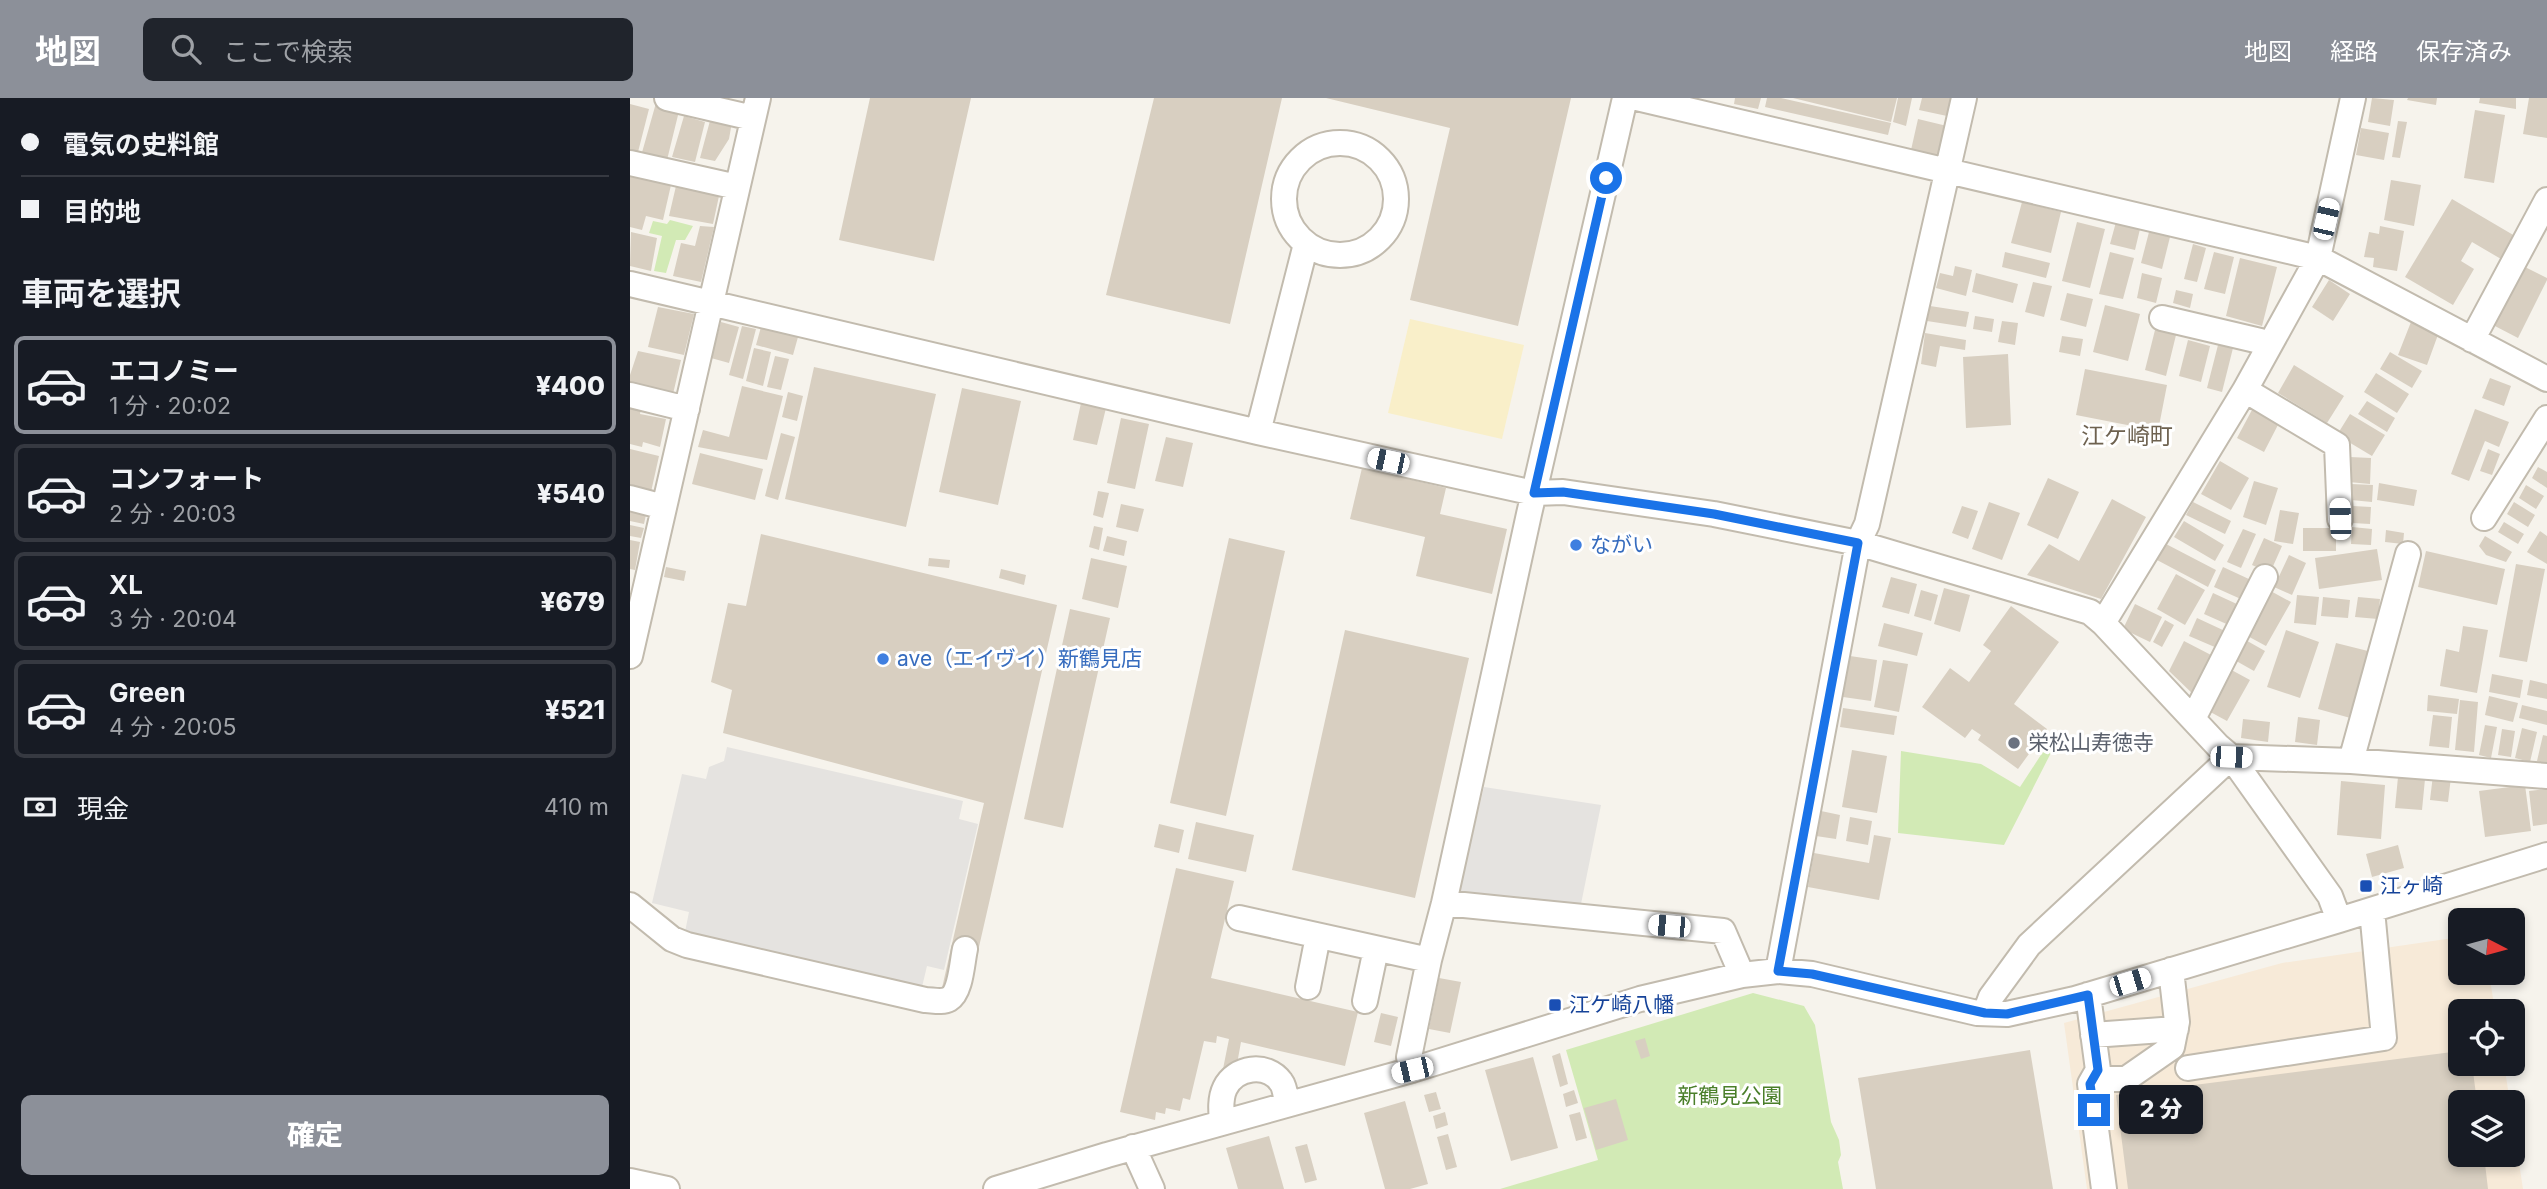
<!DOCTYPE html>
<html lang="ja">
<head>
<meta charset="utf-8">
<style>
  :root { --surface:#171b24; --page:#20242c; --text:#f1f3f6; --muted:#9ea1a6; --line:#363941; --accent:#8c9099 }
  body { margin:0; font-family:Inter,"Noto Sans JP",sans-serif; background:var(--page); color:var(--text); height:100vh; display:flex; flex-direction:column; font-size:26px; white-space:nowrap }
  * { box-sizing:border-box; margin:0 }
  p { font-size:23px; color:var(--muted) }
  .icon { flex:none; width:38px; height:38px; fill:none; stroke:currentColor; stroke-width:2; stroke-linecap:round; stroke-linejoin:round }
  .map { position:relative; flex:1; overflow:hidden }
  .drawer { display:flex; flex-direction:column; background:var(--surface); width:630px }
  .drawer>* { flex:none }
  .banner { display:grid; align-content:center; height:154px; padding:0 21px; background:var(--surface) }
  .needle { width:46px; rotate:96deg }
  .tools { position:absolute; left:1818px; top:810px; display:grid; gap:14px }
  .tools a { display:grid; place-items:center; width:77px; height:77px; border-radius:10px; background:var(--surface); box-shadow:0 4px 10px #0003; font-size:35px }
  .end { position:absolute; width:32px; height:32px; margin:-16px; border:9px solid #1a73e8; background:#fff; box-shadow:0 0 0 4px #fff }
  .from { border-radius:50% }
  .bubble { position:absolute; height:49px; border-radius:10px; background:var(--surface); box-shadow:0 4px 10px #0003; font-size:23px; font-weight:800; line-height:49px; text-align:center }
  .car { position:absolute; width:21px; height:42px; margin:-21px -10px; border-radius:9px; box-shadow:0 0 5px 2px #0007; background:linear-gradient(#fff 24%,#345 0 40%,#fff 0 76%,#345 0 86%,#fff 0) }
  .banner b { display:flex; align-items:center; gap:24px; height:66px; font-size:26px }
  .banner b+b { border-top:2px solid var(--line) }
  .banner i { width:18px; height:18px; background:var(--text) }
  ul { padding:0; list-style:none }
  li { display:flex; align-items:center; gap:21px; height:98px; margin:0 14px 10px; padding:0 7px; border:4px solid var(--line); border-radius:10px }
  li div { flex:1 }
  li b { display:block; font-size:26px }
  li em { font-style:normal; font-weight:800 }
  li.active { border-color:var(--accent) }
  li>.icon { width:63px; height:63px; stroke-width:1.5 }
  h2 { padding:0 21px; font-size:32px; line-height:84px }
  .pay { display:flex; align-items:center; gap:18px; height:77px; padding:0 21px; font-size:26px }
  .pay p { margin-inline-start:auto }
  .button { display:flex; gap:14px; margin-top:auto; padding:14px 21px }
  .button a { flex:1; height:80px; border-radius:10px; background:var(--accent); color:#fff; font-size:28px; font-weight:800; line-height:80px; text-align:center }
  header { display:flex; align-items:center; gap:42px; box-sizing:border-box; height:98px; padding:0 35px; background:var(--accent); color:#fff }
  header strong { font-size:33px }
  nav { display:flex; gap:38px; margin-inline-start:auto; font-size:24px }
  .search { width:490px; height:63px; background:var(--page); display:flex; align-items:center; gap:18px; box-sizing:border-box; padding:0 24px; border-radius:10px; color:var(--muted); font-size:26px }
  main { display:flex; flex:1; min-height:0 }
  .map>svg:first-child { display:block }
  .commercial { fill:#f7ead8 }
  .green { fill:#d2eab5 }
  .sand { fill:#f9efc9 }
  .parking { fill:#e5e3e0 }
  .building { fill:#d8cfc1 }
  .lines { fill:none; stroke-linecap:round; stroke-linejoin:round }
  .minor-casing { stroke:#c2bbae; stroke-width:28 }
  .minor { stroke:#fff; stroke-width:24 }
  .route { stroke:#1a73e8; stroke-width:9 }
  .shop-dot { fill:#3f7fe0; stroke:#fff; stroke-width:2.5 }
  .worship-dot { fill:#6b7280; stroke:#fff; stroke-width:2.5 }
  .transit-dot { fill:#1a4fb4; stroke:#fff; stroke-width:2.5 }
  .labels { text-anchor:middle; stroke-width:6; stroke-linejoin:round; paint-order:stroke }
  .shop-label { font-size:21px; fill:#366cbe; stroke:#fff; text-anchor:start }
  .worship-label { font-size:21px; fill:#5b616d; stroke:#fff; text-anchor:start }
  .transit-label { font-size:21px; fill:#164399; stroke:#fff; text-anchor:start }
  .park-label { font-size:21px; fill:#4a7f2a; stroke:#fff }
  .neighbourhood-label { font-size:23px; fill:#6e6250; stroke:#fff }
</style>
</head>
<body>
<header>
<strong>地図</strong>
<div class="search"><svg class="icon" aria-label="search" viewBox="0 0 24 24"><circle cx="10" cy="10" r="6"/><path d="M15 15l6 6"/></svg>ここで検索</div>
<nav><a>地図</a><a>経路</a><a>保存済み</a></nav>
</header>
<main>
<section class="drawer">
<div class="banner">
<b><i class="from"></i>電気の史料館</b>
<b><i></i>目的地</b>
</div>
<h2>車両を選択</h2>
<ul>
<li class="active"><svg class="icon" aria-label="car" viewBox="0 0 24 24"><path d="M5 17H2v-5l4-1 3-4h7l3 4 3 1v5h-3M9 17h6M6 11h13"/><circle cx="7" cy="17" r="2"/><circle cx="17" cy="17" r="2"/></svg><div><b>エコノミー</b><p>1 分 · 20:02</p></div><em>¥400</em></li>
<li><svg class="icon" aria-label="car" viewBox="0 0 24 24"><path d="M5 17H2v-5l4-1 3-4h7l3 4 3 1v5h-3M9 17h6M6 11h13"/><circle cx="7" cy="17" r="2"/><circle cx="17" cy="17" r="2"/></svg><div><b>コンフォート</b><p>2 分 · 20:03</p></div><em>¥540</em></li>
<li><svg class="icon" aria-label="car" viewBox="0 0 24 24"><path d="M5 17H2v-5l4-1 3-4h7l3 4 3 1v5h-3M9 17h6M6 11h13"/><circle cx="7" cy="17" r="2"/><circle cx="17" cy="17" r="2"/></svg><div><b>XL</b><p>3 分 · 20:04</p></div><em>¥679</em></li>
<li><svg class="icon" aria-label="car" viewBox="0 0 24 24"><path d="M5 17H2v-5l4-1 3-4h7l3 4 3 1v5h-3M9 17h6M6 11h13"/><circle cx="7" cy="17" r="2"/><circle cx="17" cy="17" r="2"/></svg><div><b>Green</b><p>4 分 · 20:05</p></div><em>¥521</em></li>
</ul>
<div class="pay"><svg class="icon" aria-label="cash" viewBox="0 0 24 24"><path d="M3 7h18v10H3z"/><circle cx="12" cy="12" r="2"/></svg>現金<p>410 m</p></div>
<div class="button"><a>確定</a></div>
</section>
<div class="map">
<svg width="1917" height="1091" viewBox="0 0 1917 1091">
  <rect width="100%" height="100%" fill="#f6f3ec"/>
  <!-- commercial -->
  <path class="commercial" d="M1830,839V875H1859L1865,913L1830,914V966H1874L1880,1004H1830V1057H1883V1026L1893,1091H1457L1434,925L1652,865Z"/>
  <!-- green -->
  <path class="green" d="M40,122L63,128L55,142H46L36,175L24,173L32,138L19,135L23,123L37,126Z
    M1422,640L1427,643L1374,747L1268,735L1271,653L1351,666L1390,689Z
    M1123,895L1174,908L1185,927L1201,1024L1209,1042L1211,1057L1208,1064L1213,1091H870L968,1062L936,952Z"/>
  <!-- sand -->
  <path class="sand" d="M780,221L894,247L872,341L758,315Z"/>
  <!-- parking -->
  <path class="parking" d="M97,649L333,703L329,721L348,726L314,872L297,868L292,889L55,834L59,814L22,805L52,676L76,681L79,669L94,663Z
    M854,689L971,707L950,811L827,801Z"/>
  <!-- building -->
  <path class="building" d="M240,0H341L304,163L209,142Z
    M524,0H652L600,226L476,197Z
    M696,0H941L888,228L780,202L820,30Z
    M1105,0H1131L1128,11L1104,6Z
    M1137,0H1151L1261,25L1258,37L1135,9Z
    M1163,0H1267L1261,24Z
    M1268,0H1282L1276,28L1263,24Z
    M1292,0H1321L1317,18L1289,12Z
    M1742,0L1764,2L1760,28L1738,24Z
    M1778,0H1807L1806,7L1777,2Z
    M1850,0H1886V11L1849,5Z
    M1899,0H1917V40L1893,36Z
    M26,5L50,9L37,62L11,58Z
    M0,6L19,11L8,54L0,52Z
    M1845,12L1875,17L1864,85L1834,80Z
    M54,18L75,24L65,64L42,59Z
    M81,19L102,24L99,41L85,63L70,60Z
    M1288,21L1317,28L1310,58L1281,52Z
    M1768,23L1777,24L1770,60L1762,59Z
    M1731,30L1759,35L1754,62L1726,57Z
    M0,78L41,87L33,122L16,118L12,132L0,129Z
    M1761,82L1791,87L1784,128L1754,122Z
    M46,88L89,98L83,126L39,118Z
    M1822,101L1885,138L1871,161L1842,144L1831,163L1844,171L1823,207L1775,179Z
    M1392,104L1431,114L1421,155L1381,145Z
    M1447,124L1475,131L1460,190L1432,183Z
    M1486,124L1510,131L1505,152L1480,146Z
    M70,128L84,129L71,184L43,178L51,145L65,148Z
    M1750,128L1774,133L1767,173L1743,169L1744,160L1734,159L1739,134L1749,136Z
    M1,134L27,140L21,173L0,168Z
    M1519,134L1540,139L1532,171L1511,165Z
    M1563,146L1576,150L1567,184L1554,181Z
    M1375,154L1420,165L1416,180L1372,169Z
    M1480,154L1504,160L1493,201L1469,196Z
    M1584,154L1604,159L1595,196L1574,191Z
    M1610,160L1647,169L1632,228L1596,218Z
    M1325,168L1342,172L1336,198L1306,190L1310,175L1323,178Z
    M1893,168L1917,180V182L1888,240L1863,227Z
    M1346,175L1388,186L1383,205L1342,194Z
    M1512,175L1532,180L1526,205L1507,200Z
    M1699,182L1720,196L1703,223L1682,209Z
    M1403,184L1422,188L1414,219L1395,214Z
    M1546,192L1563,196L1560,210L1543,205Z
    M1437,195L1463,201L1456,229L1430,222Z
    M1475,207L1510,216L1498,263L1463,254Z
    M1300,208L1339,214L1336,229L1297,223Z
    M28,209L64,216L54,257L18,249Z
    M1345,218L1364,221L1362,234L1343,231Z
    M1372,223L1388,225L1385,247L1368,244Z
    M91,224L109,229L99,265L81,260Z
    M1781,224L1809,234L1797,267L1768,257Z
    M112,228L126,231L113,281L99,277Z
    M131,229L168,239L163,257L126,247Z
    M1525,232L1546,237L1536,278L1515,272Z
    M1295,235L1336,242L1335,252L1310,248L1306,269L1291,266Z
    M1432,238L1453,241L1450,258L1429,254Z
    M1558,242L1580,248L1571,284L1549,278Z
    M1588,247L1603,250L1592,294L1577,290Z
    M124,250L141,254L133,288L116,283Z
    M8,253L51,262L43,296L0,287V277Z
    M1760,254L1792,273L1782,290L1750,271Z
    M1378,256L1381,327L1336,330L1333,259Z
    M145,258L159,261L151,292L137,289Z
    M1664,267L1714,298L1697,325L1648,295Z
    M184,269L306,296L276,429L155,401Z
    M1455,271L1537,287L1528,333L1446,317Z
    M1746,275L1779,296L1767,315L1734,294Z
    M1860,280L1881,288L1874,308L1852,300Z
    M112,288L153,298L137,362L68,349L73,332L99,339Z
    M332,290L391,303L368,407L309,394Z
    M158,294L173,298L167,323L152,319Z
    M1737,303L1765,320L1757,334L1728,316Z
    M451,305L476,310L467,347L443,342Z
    M0,308L11,311L10,316L36,321L30,349L13,344L12,349L0,346Z
    M1623,310L1650,323L1634,354L1607,340Z
    M1845,311L1879,324L1869,349L1855,343L1839,383L1821,376Z
    M1720,316L1755,337L1742,358L1707,337Z
    M491,320L519,326L505,391L477,385Z
    M151,335L165,339L148,402L135,398Z
    M536,339L563,345L553,389L525,383Z
    M0,351L29,358L21,394L0,389Z
    M1858,351L1870,356L1862,377L1850,373Z
    M70,355L133,371L125,402L62,386Z
    M1720,359L1741,360L1740,386L1719,384Z
    M1590,363L1619,380L1601,412L1571,396Z
    M1908,369L1917,374V390L1902,380Z
    M732,370L816,390L810,416L877,431L862,496L786,478L795,439L720,421Z
    M1418,380L1449,394L1428,441L1397,427Z
    M1624,383L1648,390L1636,427L1613,419Z
    M1749,385L1787,392L1784,408L1747,402Z
    M1721,386L1743,387L1742,404L1721,402Z
    M1896,387L1914,398L1906,411L1889,400Z
    M468,393L479,395L473,420L463,417Z
    M1482,401L1516,419L1471,501L1397,477L1419,446L1449,463Z
    M1359,404L1390,415L1372,462L1342,451Z
    M1563,404L1601,423L1595,436L1556,417Z
    M1884,404L1905,417L1898,429L1877,416Z
    M491,406L514,411L508,434L486,429Z
    M0,408L17,412L14,426L0,423Z
    M1332,408L1348,413L1338,441L1322,435Z
    M1723,408L1741,409L1740,426L1722,425Z
    M1650,412L1669,415L1663,446L1644,443Z
    M1554,423L1594,447L1585,463L1544,439Z
    M1874,424L1894,436L1888,446L1868,434Z
    M0,427L14,430L11,440L0,438Z
    M464,428L473,430L469,452L459,449Z
    M1722,429L1742,431L1741,447L1721,446Z
    M1673,430H1706V453H1673Z
    M1613,431L1626,436L1611,470L1597,464Z
    M1756,432L1774,435L1773,446L1755,444Z
    M1910,433L1917,438V466L1897,454Z
    M131,436L427,507L338,897L312,890L354,705L93,635L102,592L81,584L98,505L116,508Z
    M477,438L497,443L494,458L473,453Z
    M1855,438L1882,454L1876,464L1856,457L1849,448Z
    M599,440L655,453L596,718L540,705Z
    M1634,440L1652,448L1640,475L1622,467Z
    M0,442L10,444L5,472L0,471Z
    M1536,446L1586,472L1578,489L1527,462Z
    M1747,451L1752,482L1689,491L1685,460Z
    M1796,453L1875,471L1867,507L1788,489Z
    M1659,457L1676,465L1662,497L1644,489Z
    M299,460L320,462L319,470L298,468Z
    M461,460L497,468L488,510L452,501Z
    M1886,466L1915,471L1897,564L1869,559Z
    M36,469L56,473L54,483L34,479Z
    M1593,469L1621,482L1613,502L1584,489Z
    M371,471L396,477L394,487L369,480Z
    M1546,476L1575,492L1555,527L1527,511Z
    M1261,479L1287,486L1279,516L1252,509Z
    M1314,490L1340,497L1330,534L1304,526Z
    M1637,491L1661,504L1636,548L1612,535Z
    M1291,492L1308,497L1301,523L1284,518Z
    M1583,495L1609,507L1601,528L1574,516Z
    M1667,497L1689,499L1686,527L1664,525Z
    M1693,499L1720,502L1718,520L1691,518Z
    M1728,499L1750,501L1748,521L1725,519Z
    M1505,506L1532,519L1520,544L1493,531Z
    M1381,508L1429,544L1384,606L1417,631L1388,671L1348,642L1351,637L1342,631L1335,640L1292,609L1320,570L1339,584L1361,553L1353,547Z
    M440,511L480,520L433,730L394,721Z
    M1567,520L1595,533L1587,550L1559,538Z
    M1535,522L1544,527L1532,549L1523,544Z
    M1254,525L1293,535L1287,558L1248,548Z
    M1833,528L1858,532L1847,595L1810,588L1816,551L1829,554Z
    M715,532L839,560L785,800L662,772Z
    M1656,532L1689,544L1670,600L1637,589Z
    M1612,540L1635,553L1624,573L1601,560Z
    M1554,543L1583,558L1565,598L1539,573Z
    M1706,545L1742,554L1724,621L1688,611Z
    M1220,558L1247,562L1241,603L1213,599Z
    M1253,562L1278,566L1269,614L1244,609Z
    M1596,569L1620,582L1597,623L1573,610Z
    M1862,576L1893,582L1890,600L1859,594Z
    M1900,582L1917,586V601L1897,597Z
    M1798,597L1829,601L1827,616L1797,613Z
    M1859,598L1888,605L1883,624L1855,617Z
    M1830,602L1848,604L1844,654L1825,652Z
    M1892,607L1917,613V627L1889,620Z
    M1213,610L1267,618L1264,637L1210,629Z
    M1803,617L1822,619L1819,650L1799,648Z
    M1668,619L1690,622L1687,647L1665,644Z
    M1613,621L1640,624L1638,644L1611,640Z
    M1855,627L1867,629L1861,660L1849,657Z
    M1892,630L1907,634L1900,664L1885,660Z
    M1872,631L1885,633L1881,659L1868,657Z
    M1913,637L1917,638V666L1907,663Z
    M1222,652L1257,658L1247,715L1212,709Z
    M1803,677L1821,679L1818,704L1800,702Z
    M1768,679L1795,681L1792,712L1765,710Z
    M1711,683L1755,687L1751,741L1707,737Z
    M1895,687L1901,733L1855,739L1849,693Z
    M1917,691V726L1903,728L1899,693Z
    M1191,713L1210,717L1206,741L1186,738Z
    M1220,719L1242,723L1238,747L1216,743Z
    M566,724L624,737L616,774L558,761Z
    M529,726L554,732L549,755L524,749Z
    M1244,737L1261,740L1249,802L1178,789L1184,755L1239,765Z
    M1768,747L1774,770L1742,779L1736,756Z
    M546,770L604,783L581,880L728,914L715,968L611,944L603,988L590,986L599,941L587,938L586,945L574,943L560,1002L553,1000L550,1013L536,1010L535,1016L526,1014L525,1022L490,1014Z
    M809,880L831,884L820,935L799,931Z
    M751,915L768,919L761,948L744,944Z
    M1015,940L1020,958L1011,961L1005,943Z
    M1400,952L1423,1091H1246L1228,980Z
    M1830,953V966H1842L1847,1004H1830V1057H1854L1858,1091H1498L1486,997Z
    M930,955L938,986L930,989L922,958Z
    M903,959L928,1050L881,1063L855,972Z
    M944,992L948,1005L936,1009L933,996Z
    M806,994L811,1011L799,1014L794,997Z
    M986,1001L998,1042L966,1052L954,1010Z
    M775,1003L798,1086L780,1091H755L734,1015Z
    M815,1014L818,1027L806,1031L803,1018Z
    M950,1014L957,1040L946,1043L939,1017Z
    M818,1036L827,1069L816,1072L807,1039Z
    M639,1038L654,1091H608L596,1050Z
    M677,1046L687,1082L675,1085L665,1049Z"/>
  <g class="lines">
    <defs>
      <path id="minor" d="M37,0L123,20
        M1007,0L1688,160L1917,281
        M654 101a56 56 0 1 1 112 0a56 56 0 1 1-112 0Z
        M0,65L107,89
        M0,186L628,334L904,395L933,394L1084,416L1228,445L1460,514L1473,525L1588,648L1601,659L1700,798L1709,822
        M1532,220L1630,243L1639,248
        M1842,242L1917,102
        M1615,292L1707,347L1710,421
        M0,297L57,311
        M628,334L676,146
        M0,400L34,409
        M1854,420L1917,320
        M1473,525L1615,292L1688,160L1723,0
        M0,558L128,0
        M1562,620L1567,613L1635,479
        M1721,663L1778,456
        M814,805L1093,833L1112,877
        M0,807L42,841L57,847L295,902C302,902 312,905 319,901C331,894 332,864 335,851
        M609,820L799,862
        M1148,873L1228,445L1237,426L1334,0
        M678,889L688,838
        M1458,897L1468,972L1460,986L1474,1091
        M735,903L746,851
        M1355,915L1361,899L1399,847L1601,659L1721,663L1917,678
        M1463,937L1546,931
        M1558,970L1754,940L1742,812
        M782,972L779,959L799,862L814,805L899,416L995,0
        M1463,981H1496L1542,949L1547,924L1541,872
        M592,1024C591,1013 590,1000 595,990C605,969 637,964 651,984C655,989 656,1000 657,1006
        M503,1049L522,1091
        M0,1083L37,1091
        M366,1091L477,1057L782,972L1010,901L1112,877L1148,873L1182,876L1347,915L1377,916L1445,901L1709,822L1917,757"/>
    </defs>
    <!-- minor casing -->
    <use href="#minor" class="minor-casing"/>
    <!-- minor -->
    <use href="#minor" class="minor"/>
  </g>
  <g class="lines">
    <!-- route -->
    <path class="route" d="M976,80L904,395L933,394L1084,416L1228,445L1148,873L1182,876L1355,915L1377,916L1458,897L1468,972L1460,986L1464,1012"/>
  </g>
  <!-- markers -->
  <g class="shop-dot">
    <circle cx="946" cy="447" r="7"/>
    <circle cx="253" cy="561" r="7"/>
  </g>
  <circle class="worship-dot" cx="1384" cy="645" r="7"/>
  <g class="transit-dot">
    <rect x="1729" y="781" width="14" height="14" rx="3.5"/>
    <rect x="918" y="900" width="14" height="14" rx="3.5"/>
  </g>
  <g class="labels">
    <!-- shop labels -->
    <g class="shop-label">
      <text x="960" y="454">ながい</text>
      <text x="267" y="568">ave（エイヴイ）新鶴見店</text>
    </g>
    <!-- worship labels -->
    <g class="worship-label">
      <text x="1398" y="652">栄松山寿徳寺</text>
    </g>
    <!-- transit labels -->
    <g class="transit-label">
      <text x="1750" y="795">江ヶ崎</text>
      <text x="939" y="914">江ケ崎八幡</text>
    </g>
    <!-- park labels -->
    <g class="park-label">
      <text x="1100" y="1005">新鶴見公園</text>
    </g>
    <!-- neighbourhood labels -->
    <g class="neighbourhood-label">
      <text x="1497" y="346">江ケ崎町</text>
    </g>
  </g>
</svg>
<div class="tools">
<a><svg class="needle" viewBox="-14 -14 28 28"><path d="M0-13l5 13h-10z" fill="#e53935"/><path d="M0 13l5-13h-10z" fill="#9ea1a6"/></svg></a>
<a><svg class="icon" aria-label="locate" viewBox="0 0 24 24"><circle cx="12" cy="12" r="6"/><path d="M12 2v4M12 18v4M2 12h4M18 12h4"/></svg></a>
<a><svg class="icon" aria-label="layers" viewBox="0 0 24 24"><path d="M12 4l9 5-9 5-9-5zM3 14l9 5 9-5"/></svg></a>
</div>
<i class="end from" style="left:976px;top:80px"></i>
<i class="end" style="left:1464px;top:1012px"></i>
<div class="bubble" style="left:1489px;top:987px;width:84px">2 分</div>
<i class="car" style="left:1696px;top:121px;rotate:13deg"></i>
<i class="car" style="left:758px;top:363px;rotate:282deg"></i>
<i class="car" style="left:1710px;top:421px;rotate:358deg"></i>
<i class="car" style="left:1601px;top:659px;rotate:92deg"></i>
<i class="car" style="left:1039px;top:828px;rotate:275deg"></i>
<i class="car" style="left:1500px;top:884px;rotate:73deg"></i>
<i class="car" style="left:782px;top:972px;rotate:257deg"></i>
</div>
</main>
</body>
</html>
